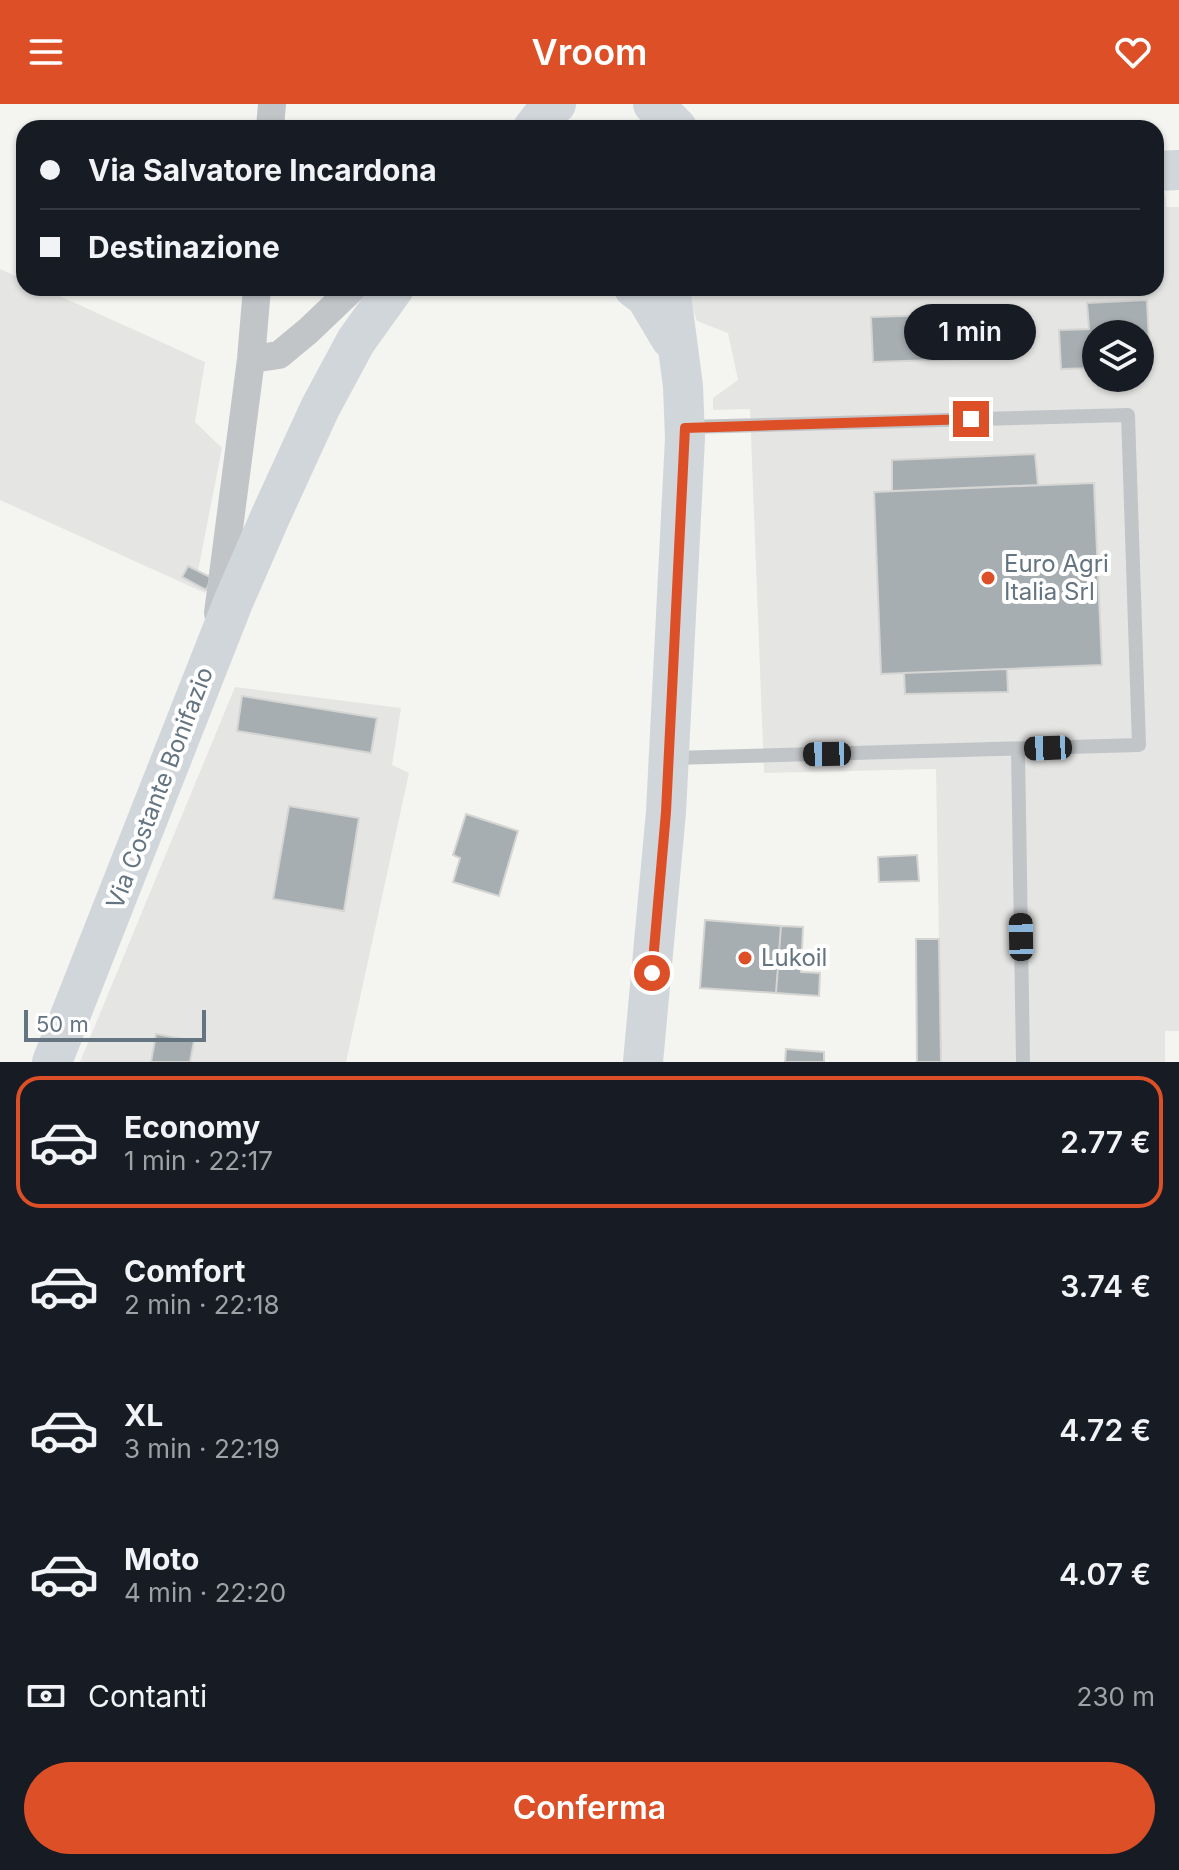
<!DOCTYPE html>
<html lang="it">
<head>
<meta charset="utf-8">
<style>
  :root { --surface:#171b24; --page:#20242c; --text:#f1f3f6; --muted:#9ea1a6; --line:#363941; --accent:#dd4f27 }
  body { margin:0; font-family:Inter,sans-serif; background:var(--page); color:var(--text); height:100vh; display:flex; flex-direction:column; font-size:30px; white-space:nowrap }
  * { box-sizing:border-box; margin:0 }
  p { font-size:26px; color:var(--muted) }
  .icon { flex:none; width:44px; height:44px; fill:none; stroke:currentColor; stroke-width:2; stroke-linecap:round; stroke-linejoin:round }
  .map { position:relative; height:958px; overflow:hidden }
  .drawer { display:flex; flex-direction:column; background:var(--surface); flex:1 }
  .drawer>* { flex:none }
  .hud { position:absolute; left:16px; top:16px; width:1148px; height:176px; border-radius:24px; box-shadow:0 2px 6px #0004; display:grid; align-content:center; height:176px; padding:0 24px; background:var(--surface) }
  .fabs { position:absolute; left:1082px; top:216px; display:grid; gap:16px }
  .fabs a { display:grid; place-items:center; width:72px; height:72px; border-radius:50%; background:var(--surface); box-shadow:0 2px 6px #0004; font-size:40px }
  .scale { position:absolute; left:24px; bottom:20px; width:182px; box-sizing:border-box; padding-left:8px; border:4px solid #647480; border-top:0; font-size:22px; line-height:28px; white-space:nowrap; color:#647480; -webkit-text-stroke:6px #fff; paint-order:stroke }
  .end { position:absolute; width:36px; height:36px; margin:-18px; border:10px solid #dd4f27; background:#fff; box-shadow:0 0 0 4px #fff }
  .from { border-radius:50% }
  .bubble { position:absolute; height:56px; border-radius:28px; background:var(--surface); box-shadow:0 2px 6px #0004; font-size:26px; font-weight:600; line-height:56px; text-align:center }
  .car { position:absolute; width:24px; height:48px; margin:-24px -12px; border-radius:10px; box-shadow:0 0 6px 2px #0007; background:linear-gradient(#222 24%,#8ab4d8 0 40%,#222 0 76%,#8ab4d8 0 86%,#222 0) }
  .hud b { display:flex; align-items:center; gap:28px; height:76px; font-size:30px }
  .hud b+b { border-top:2px solid var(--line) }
  .hud i { width:20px; height:20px; background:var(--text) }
  ul { padding:14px 0 0; list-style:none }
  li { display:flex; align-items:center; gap:24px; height:132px; margin:0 16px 12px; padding:0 8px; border:4px solid transparent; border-radius:24px }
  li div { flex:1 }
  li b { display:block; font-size:30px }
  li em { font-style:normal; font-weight:600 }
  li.active { border-color:var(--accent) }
  li>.icon { width:72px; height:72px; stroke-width:1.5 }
  .pay { display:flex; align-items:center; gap:20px; height:88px; padding:0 24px; font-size:30px }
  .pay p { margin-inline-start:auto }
  .button { display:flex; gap:16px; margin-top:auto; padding:16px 24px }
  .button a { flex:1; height:92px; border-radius:48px; background:var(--accent); color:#fff; font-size:32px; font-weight:600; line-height:92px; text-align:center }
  header { display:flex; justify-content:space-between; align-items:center; height:104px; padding:0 24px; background:var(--accent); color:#fff; font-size:36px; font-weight:600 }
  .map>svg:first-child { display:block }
  .built { fill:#e5e6e4; fill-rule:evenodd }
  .building { fill:#a6aeb2; stroke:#d5d5d3; stroke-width:2 }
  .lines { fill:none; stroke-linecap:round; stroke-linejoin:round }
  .lane { stroke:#c2c5c8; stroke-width:14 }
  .street { stroke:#c2c5c8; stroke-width:28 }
  .secondary { stroke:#d1d6da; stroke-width:40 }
  .route { stroke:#dd4f27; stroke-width:10 }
  .poi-dot { fill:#dd4f27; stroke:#fff; stroke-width:3 }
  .labels { text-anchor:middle; stroke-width:8; stroke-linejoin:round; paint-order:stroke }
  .poi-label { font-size:24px; fill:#647480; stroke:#fff; text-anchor:start }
  .street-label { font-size:24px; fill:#647480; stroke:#fff }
</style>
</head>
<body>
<header><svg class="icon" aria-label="menu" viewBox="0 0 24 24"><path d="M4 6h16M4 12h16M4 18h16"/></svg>Vroom<svg class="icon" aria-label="heart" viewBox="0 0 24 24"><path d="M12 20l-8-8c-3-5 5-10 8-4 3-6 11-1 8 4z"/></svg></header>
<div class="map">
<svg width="1179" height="958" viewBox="0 0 1179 958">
  <rect width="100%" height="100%" fill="#f4f4f0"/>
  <!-- built -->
  <path class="built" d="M1156,89H1165L1166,103H1179V927H1165V958H941L936,665L764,669L750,305L713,306V294L738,276L728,229L697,217L686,184H1156ZM1096,230H1140V274H1096Z
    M0,165L24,176V184H42L205,258L195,318L222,344L198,467L212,474L205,489L0,396Z
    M235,583L401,604L392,661L409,669L346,958H80Z"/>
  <!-- building -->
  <path class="building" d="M1147,196L1150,261H1140V230H1096V264L1061,265L1059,226L1089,225L1087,199Z
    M998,209L999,254L873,258L871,213Z
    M1035,350L1038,381L892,387V356Z
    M1094,379L1102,561L881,570L874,388Z
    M188,462L212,474L206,486L182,473Z
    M1007,565L1008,588L905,590L904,569Z
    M242,592L377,614L371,649L237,627Z
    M289,702L359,714L344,807L273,795Z
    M466,710L518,727L499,792L453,778L460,754L453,751Z
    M917,751L919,777L879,778L878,753Z
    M705,816L781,822L776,889L700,884Z
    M781,822L803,823L801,868L820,869L819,892L776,889Z
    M916,835H939L941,958H917Z
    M156,930L194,937L190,958H151Z
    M786,945L824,948V958H785Z"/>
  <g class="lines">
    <!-- lane -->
    <path class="lane" d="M1018,645L1023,958
      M673,654L1139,641L1128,311L687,323"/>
    <!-- street -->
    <path class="street" d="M270,24L272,0
      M251,255L279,251L308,227L353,184
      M218,509L251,255L257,184"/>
    <!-- secondary -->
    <path class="secondary" d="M653,0L677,24
      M533,24L544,10L556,0
      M1156,67L1179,66
      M634,184L646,193L671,235
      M52,958L234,496L271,411L320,304L356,237L394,184
      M643,958L666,708L685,334L683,282L670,184"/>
  </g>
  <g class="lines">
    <!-- route -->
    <path class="route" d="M652,869L666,708L685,324L971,315"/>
  </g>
  <!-- markers -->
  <g class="poi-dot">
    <circle cx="988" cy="474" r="8"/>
    <circle cx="745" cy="854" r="8"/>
  </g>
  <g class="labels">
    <!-- poi labels -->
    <g class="poi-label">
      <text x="1004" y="468">Euro Agri<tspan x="1004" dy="28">Italia Srl</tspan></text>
      <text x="761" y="862">Lukoil</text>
    </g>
    <!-- street labels -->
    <g class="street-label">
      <text transform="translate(160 684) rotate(-69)" y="8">Via Costante Bonifazio</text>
    </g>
  </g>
</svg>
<div class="fabs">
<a><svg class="icon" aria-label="layers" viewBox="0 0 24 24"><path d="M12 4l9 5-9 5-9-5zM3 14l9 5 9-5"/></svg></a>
</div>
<div class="scale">50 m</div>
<i class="end from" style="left:652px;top:869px"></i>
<i class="end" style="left:971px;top:315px"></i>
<div class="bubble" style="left:904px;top:200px;width:132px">1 min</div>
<i class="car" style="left:1048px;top:644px;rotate:268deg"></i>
<i class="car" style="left:827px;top:650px;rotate:269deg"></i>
<i class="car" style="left:1021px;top:833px;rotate:359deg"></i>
<div class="hud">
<b><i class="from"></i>Via Salvatore Incardona</b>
<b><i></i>Destinazione</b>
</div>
</div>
<section class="drawer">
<ul>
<li class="active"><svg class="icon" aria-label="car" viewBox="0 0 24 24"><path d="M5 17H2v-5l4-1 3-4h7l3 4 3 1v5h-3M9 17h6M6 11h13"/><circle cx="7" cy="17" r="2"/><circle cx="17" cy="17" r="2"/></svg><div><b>Economy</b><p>1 min · 22:17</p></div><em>2.77 €</em></li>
<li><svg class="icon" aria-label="car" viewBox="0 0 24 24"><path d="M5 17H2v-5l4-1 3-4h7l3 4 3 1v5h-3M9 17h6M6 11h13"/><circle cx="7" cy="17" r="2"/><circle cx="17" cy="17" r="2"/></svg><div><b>Comfort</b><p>2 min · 22:18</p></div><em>3.74 €</em></li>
<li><svg class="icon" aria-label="car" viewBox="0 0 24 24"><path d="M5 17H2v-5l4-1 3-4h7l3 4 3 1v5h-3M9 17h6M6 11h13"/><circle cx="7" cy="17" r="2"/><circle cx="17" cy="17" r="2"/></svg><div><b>XL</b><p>3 min · 22:19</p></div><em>4.72 €</em></li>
<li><svg class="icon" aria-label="car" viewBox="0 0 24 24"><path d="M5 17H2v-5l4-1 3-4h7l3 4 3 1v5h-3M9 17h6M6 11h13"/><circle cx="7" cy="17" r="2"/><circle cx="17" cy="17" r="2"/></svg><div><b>Moto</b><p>4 min · 22:20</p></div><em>4.07 €</em></li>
</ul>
<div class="pay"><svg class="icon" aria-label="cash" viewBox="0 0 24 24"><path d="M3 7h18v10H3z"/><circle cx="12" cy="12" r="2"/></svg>Contanti<p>230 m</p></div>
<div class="button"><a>Conferma</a></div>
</section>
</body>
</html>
